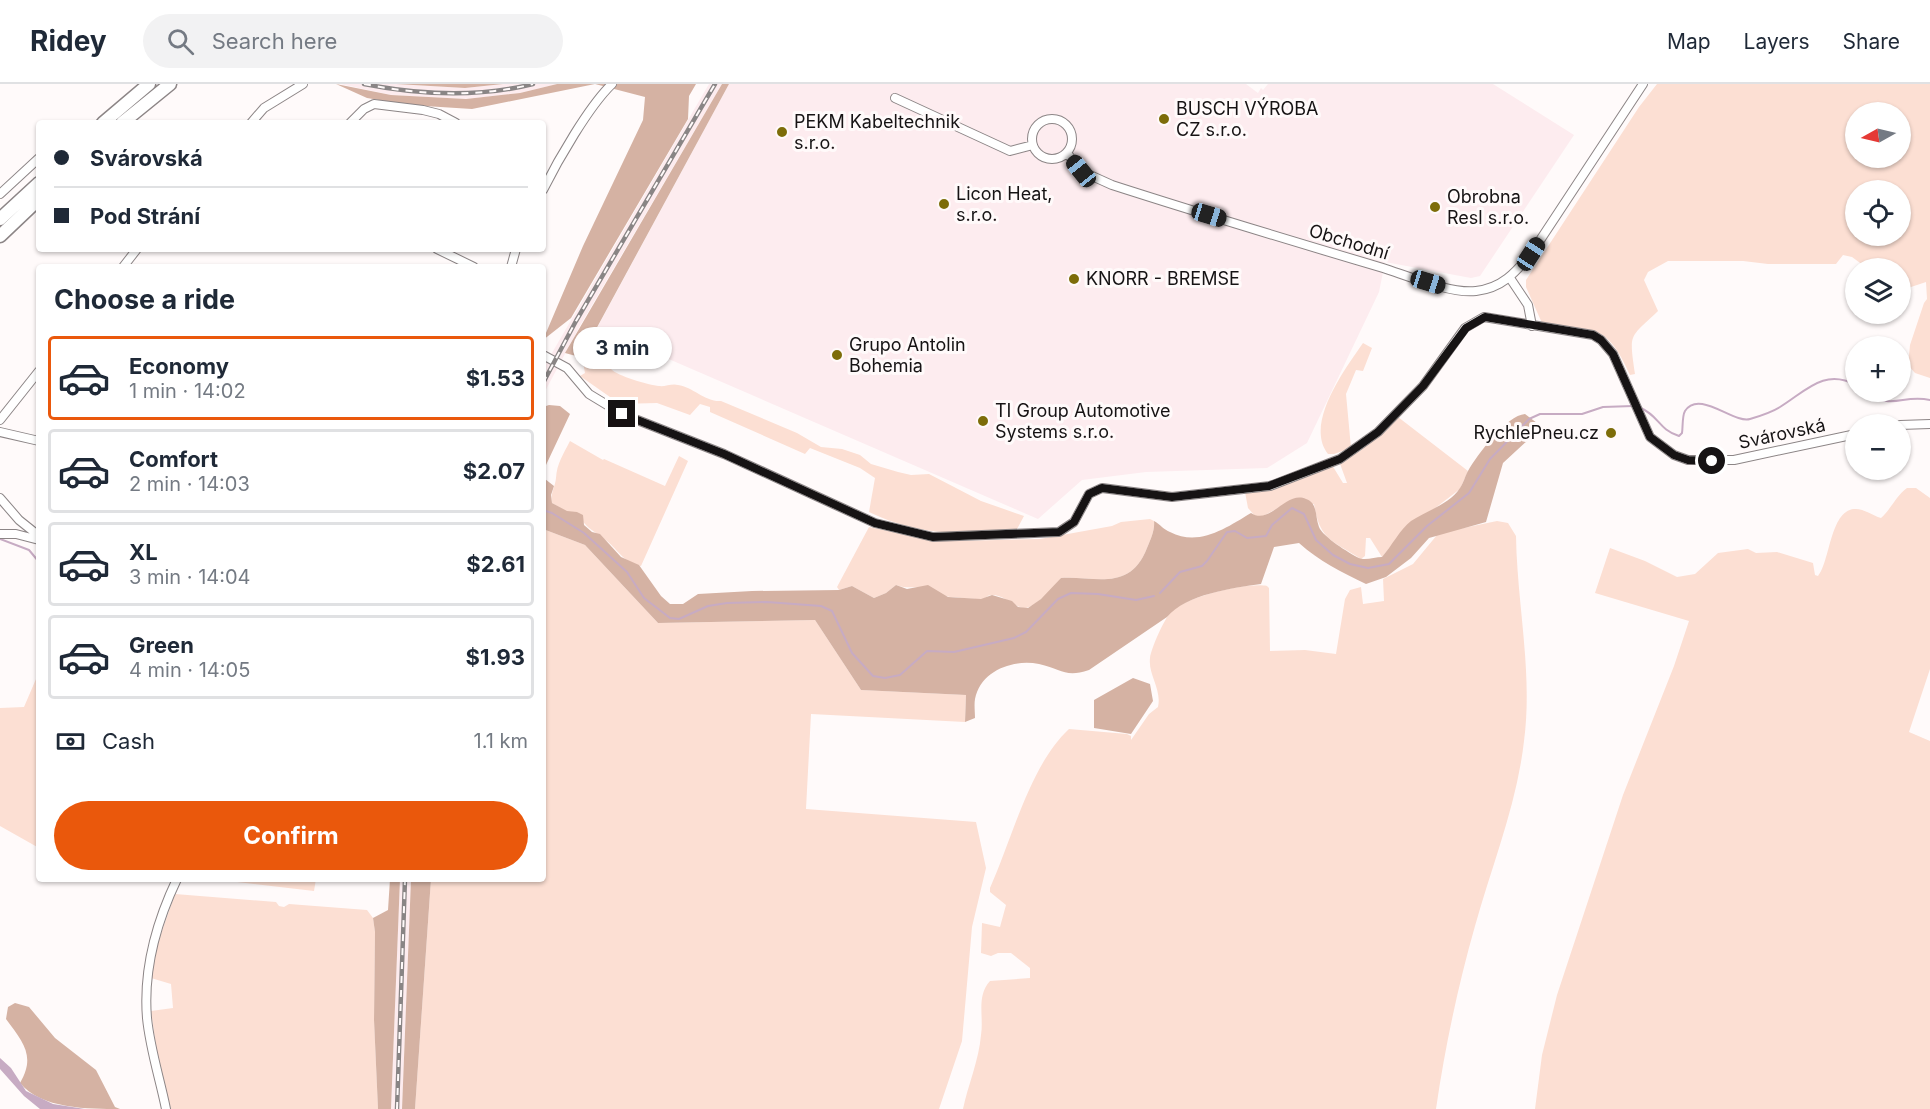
<!DOCTYPE html>
<html lang="en">
<head>
<meta charset="utf-8">
<style>
  :root { --surface:#fff; --page:#f2f2f3; --text:#1f2937; --muted:#747a83; --line:#e0e1e3; --accent:#ea580c }
  body { margin:0; font-family:Inter,sans-serif; background:var(--page); color:var(--text); height:100vh; display:flex; flex-direction:column; font-size:22px; white-space:nowrap }
  * { box-sizing:border-box; margin:0 }
  p { font-size:20px; color:var(--muted) }
  .icon { flex:none; width:33px; height:33px; fill:none; stroke:currentColor; stroke-width:2; stroke-linecap:round; stroke-linejoin:round }
  .map { position:relative; flex:1; overflow:hidden }
  .side { position:absolute; left:36px; top:180px; width:510px; height:618px; display:flex; flex-direction:column; background:var(--surface); border-radius:6px; box-shadow:0 2px 4px #0004 }
  .side>* { flex:none }
  .top-card { position:absolute; left:36px; top:36px; width:510px; height:132px; border-radius:6px; box-shadow:0 2px 4px #0004; display:grid; align-content:center; height:132px; padding:0 18px; background:var(--surface) }
  .needle { width:39px; rotate:262deg }
  .fabs { position:absolute; left:1845px; top:18px; display:grid; gap:12px }
  .fabs a { display:grid; place-items:center; width:66px; height:66px; border-radius:50%; background:var(--surface); box-shadow:0 2px 4px #0004; font-size:30px }
  .end { position:absolute; width:27px; height:27px; margin:-14px; border:8px solid #161314; background:#fff; box-shadow:0 0 0 3px #fff }
  .from { border-radius:50% }
  .bubble { position:absolute; height:42px; border-radius:21px; background:var(--surface); box-shadow:0 2px 4px #0004; font-size:20px; font-weight:700; line-height:42px; text-align:center }
  .car { position:absolute; width:18px; height:36px; margin:-18px -9px; border-radius:8px; box-shadow:0 0 4px 2px #0007; background:linear-gradient(#222 24%,#8ab4d8 0 40%,#222 0 76%,#8ab4d8 0 86%,#222 0) }
  .top-card b { display:flex; align-items:center; gap:21px; height:57px; font-size:22px }
  .top-card b+b { border-top:2px solid var(--line) }
  .top-card i { width:15px; height:15px; background:var(--text) }
  ul { padding:0; list-style:none }
  li { display:flex; align-items:center; gap:18px; height:84px; margin:0 12px 9px; padding:0 6px; border:3px solid var(--line); border-radius:6px }
  li div { flex:1 }
  li b { display:block; font-size:22px }
  li em { font-style:normal; font-weight:700 }
  li.selected { border-color:var(--accent) }
  li>.icon { width:54px; height:54px; stroke-width:1.5 }
  h2 { padding:0 18px; font-size:27px; line-height:72px }
  .pay { display:flex; align-items:center; gap:15px; height:66px; padding:0 18px; font-size:22px }
  .pay p { margin-inline-start:auto }
  .action { display:flex; gap:12px; margin-top:auto; padding:12px 18px }
  .action a { flex:1; height:69px; border-radius:36px; background:var(--accent); color:#fff; font-size:24px; font-weight:700; line-height:69px; text-align:center }
  header { display:flex; align-items:center; gap:36px; box-sizing:border-box; height:84px; padding:0 30px; background:var(--surface); border-bottom:2px solid var(--line) }
  header strong { font-size:28px }
  nav { display:flex; gap:33px; margin-inline-start:auto; font-size:21px }
  .search { width:420px; height:54px; background:var(--page); display:flex; align-items:center; gap:15px; box-sizing:border-box; padding:0 21px; border-radius:33px; color:var(--muted); font-size:22px }
  .map>svg:first-child { display:block }
  .built { fill:#fdecef }
  .green { fill:#fcdfd3; fill-rule:evenodd }
  .forest { fill:#d5b2a3 }
  .water { fill:#c7abc3 }
  .lines { fill:none; stroke-linecap:round; stroke-linejoin:round }
  .stream { stroke:#c7abc3; stroke-width:2 }
  .minor-casing { stroke:#8c8586; stroke-width:10 }
  .trunk-casing { stroke:#8c8586; stroke-width:15 }
  .minor { stroke:#fff; stroke-width:8 }
  .trunk { stroke:#fff; stroke-width:12 }
  .rail-casing { stroke:#898585; stroke-width:4.5 }
  .rail { stroke:#fffafa; stroke-width:2; stroke-dasharray:7; stroke-linecap:butt }
  .route { stroke:#161314; stroke-width:8 }
  .poi-dot { fill:#7d6d09; stroke:#fffafa; stroke-width:2 }
  .labels { text-anchor:middle; stroke-width:6; stroke-linejoin:round; paint-order:stroke }
  .poi-label { font-size:18px; fill:#161314; stroke:#fffafa; text-anchor:start }
  .street-label { font-size:18px; fill:#161314; stroke:#fffafa }
</style>
</head>
<body>
<header>
<strong>Ridey</strong>
<div class="search"><svg class="icon" aria-label="search" viewBox="0 0 24 24"><circle cx="10" cy="10" r="6"/><path d="M15 15l6 6"/></svg>Search here</div>
<nav><a>Map</a><a>Layers</a><a>Share</a></nav>
</header>
<div class="map">
<svg width="1930" height="1025" viewBox="0 0 1930 1025">
  <rect width="100%" height="100%" fill="#fffafa"/>
  <!-- built -->
  <path class="built" d="M340,0H396L465,4L503,0H557L520,9L466,15L391,11Z
    M709,0H722L581,240L543,311V285L549,274Z
    M729,0H1246L1258,9L1261,4L1263,6L1268,0H1493L1574,51L1480,192L1471,194L1385,178L1379,208L1307,359L1267,384L1146,388L1082,396L1038,435L597,244Z
    M400,795H411L402,1025H391Z"/>
  <!-- green -->
  <path class="green" d="M1657,0H1930V294L1915,289L1908,281L1910,261L1924,219L1927,215L1926,198L1908,204H1901L1900,184H1867L1852,173L1843,171L1836,180H1768L1743,177H1668L1648,188L1644,196L1658,227C1629,255 1629,248 1635,290L1630,291C1605,235 1593,249 1542,239L1526,203V196L1639,23ZM1856,28H1900V74H1856ZM1856,106H1900V152H1856Z
    M1363,259L1372,264L1363,287L1356,286L1346,310L1351,364L1334,370H1328C1304,340 1345,285 1363,259Z
    M597,261L604,264C605,271 605,279 611,285C617,292 649,301 659,302C665,303 672,299 678,301C693,303 705,318 721,317L797,349L821,363L842,365L860,371L871,380L898,388L911,391L929,390L981,417L1024,432L1016,447C960,450 922,453 869,428L875,394L860,384L810,364L805,370L710,328V323L700,320L690,331L657,319L620,320L580,292L585,289L583,278Z
    M1398,333L1468,387L1460,405L1434,425L1405,443L1396,456L1382,473L1370,454H1366L1365,472L1361,475C1332,456 1320,457 1314,420L1280,423L1263,432H1255L1248,424L1245,408L1332,381L1343,399H1347L1339,377L1360,367Z
    M570,357L603,376L604,375L665,402L679,372L688,377L641,482C623,478 619,467 607,457C592,445 587,446 577,428H567L552,419C550,409 555,404 556,394C557,379 563,371 570,357Z
    M1907,404H1916L1930,414V585L1909,648L1930,657V1025H1535L1542,971L1557,911L1623,711L1674,582L1689,537L1595,509L1610,464L1645,477L1677,493L1695,490L1718,469L1748,465L1756,469L1777,468L1813,479L1815,491L1818,492C1830,478 1830,427 1854,425C1863,424 1872,431 1881,434C1891,425 1896,412 1907,404Z
    M1150,435L1154,437C1155,446 1151,455 1147,464C1130,508 1096,492 1061,494C1056,502 1035,523 1026,524C1016,525 1004,510 991,511C988,511 986,514 983,515C976,516 958,513 950,513C941,512 933,505 924,504C913,502 907,505 896,501L886,509L874,514L852,502L839,506L837,503L869,443L922,454L957,457L1040,455L1112,442L1121,438Z
    M1497,437L1508,439L1516,452C1517,520 1533,589 1524,657C1517,720 1492,781 1475,842C1458,902 1445,963 1436,1025H963C968,1001 979,976 981,951C984,933 976,912 990,897L1030,894V884L1011,869H998L991,872L981,869L982,839L1000,843L1006,821L990,808V804C1012,755 1030,681 1069,645L1127,650L1131,652V656L1149,630L1158,623C1162,605 1148,591 1150,574C1151,565 1164,535 1171,528C1186,513 1246,498 1267,502L1269,504L1270,567L1305,566L1336,570L1345,515L1350,506L1361,503L1363,520L1384,517L1383,495L1413,480L1437,451L1449,447Z
    M543,445L585,461L658,539L815,536L861,606L966,611L965,638L811,630L806,725L976,738L986,784L972,843L962,957L939,1025H415L431,795H543Z
    M39,588V764L0,742V624L24,623Z
    M212,795H316L314,807Z
    M175,810L276,818L279,822L284,823L289,820L367,826L373,834L375,848L374,936L378,1025H171L158,976L151,927L173,924L171,900L151,894L156,864Z"/>
  <!-- forest -->
  <path class="forest" d="M336,0L391,11L466,15L520,9L557,0H696L689,12L688,35L571,234L543,256L583,162L643,36L645,13L595,0L472,25L409,21L367,14Z
    M396,0H503L465,4Z
    M722,0H729L588,260L581,269L576,272L565,269Z
    M549,321L560,322L570,330L546,381L545,395L554,402L551,411L552,419L567,427L577,428L583,431L584,441L592,448L600,450L621,473L639,481L661,512L670,520H683L698,510L752,507L839,506L852,502L874,514L886,509L896,501L907,505L928,501L948,513L981,515L992,511L1012,517L1018,523L1028,524L1041,515L1061,494C1096,492 1130,508 1147,464C1151,455 1155,446 1154,437C1160,440 1164,446 1170,448C1199,463 1226,444 1251,429C1270,442 1286,406 1306,415C1318,419 1315,433 1319,443C1323,453 1349,469 1359,474C1365,477 1375,473 1382,473C1391,463 1401,444 1411,437C1426,427 1450,420 1460,404C1464,398 1465,392 1468,387C1477,371 1507,331 1525,330L1537,339L1528,356L1503,379L1486,438L1429,454L1411,474L1386,493L1366,500C1341,488 1319,477 1299,459L1274,463L1261,500C1233,504 1186,510 1167,533L1089,586C1065,594 1062,585 1039,580C1013,575 981,586 975,615C974,621 975,628 975,634L965,638L966,611L861,606L815,536L658,539L585,461L543,445V323Z
    M1133,594L1150,600L1153,617L1131,650L1094,644V616Z
    M390,795H400L391,1025H378L374,936L375,848L373,834L388,826Z
    M411,795H431L415,1025H402Z
    M15,919L29,923L55,954L96,986L115,1023L120,1025C88,1025 41,1025 20,999C36,972 23,958 6,935L8,923Z"/>
  <!-- water -->
  <path class="water" d="M0,974L11,984L26,1007L53,1020L85,1025H40L24,1012L0,985Z"/>
  <g class="lines">
    <!-- stream -->
    <path class="stream" d="M1865,308C1894,327 1901,310 1930,316
      M1641,324C1660,333 1658,345 1679,352L1682,349C1683,343 1682,332 1685,327C1699,305 1734,340 1750,335C1760,332 1772,328 1780,323C1806,307 1824,284 1856,301
      M543,426L552,429L584,449L627,488L644,514L670,534L679,535L708,522L727,519L767,518L821,522L832,527L852,569L873,592L885,594L900,591L927,567L954,568L1014,554L1026,548L1058,515L1071,509L1098,510L1136,516L1154,512
      M0,455L29,466L39,478
      M1160,509L1180,488L1202,482L1207,477L1227,448L1235,447L1247,454L1266,452L1272,441L1292,424L1304,430L1316,456L1333,471L1350,480L1368,484L1389,480L1427,442L1469,409L1490,375L1529,335L1540,330H1582L1603,323L1633,322"/>
    <defs>
      <path id="minor" d="M895,14L1010,67L1033,61
        M1032 55a20 20 0 1 1 40 0a20 20 0 1 1-40 0Z
        M251,39L264,24L303,0
        M350,39L364,25L374,20L423,26L439,30L456,39
        M1067,69L1081,87L1112,101C1202,130 1292,157 1383,184C1408,192 1451,210 1476,207C1502,204 1515,189 1531,170L1643,0
        M543,106C558,76 589,22 612,0
        M0,110L39,74
        M437,165L474,183
        M123,183L137,165
        M511,183L516,165
        M1510,194L1528,221L1532,242
        M543,271L567,284L589,310L622,330L724,370L875,439L933,453L1059,448L1074,438L1089,410L1102,404L1172,413L1270,402L1340,375L1378,348L1423,302L1465,244L1484,233L1593,251L1601,256L1613,270L1650,353L1674,371L1688,376H1734L1856,350
        M0,336L39,287
        M1900,341L1930,340
        M0,348L39,357
        M0,414L19,436L39,452
        M0,450H16L39,456
        M166,1025C160,995 150,965 147,934C143,885 156,839 177,795"/>
      <path id="trunk" d="M103,39L149,0
        M122,39L170,0
        M0,135L39,99
        M0,152L39,115"/>
    </defs>
    <!-- minor casing -->
    <use href="#minor" class="minor-casing"/>
    <!-- trunk casing -->
    <use href="#trunk" class="trunk-casing"/>
    <!-- minor -->
    <use href="#minor" class="minor"/>
    <!-- trunk -->
    <use href="#trunk" class="trunk"/>
    <defs>
      <path id="rail" d="M364,0C420,11 477,14 533,0
        M543,299L576,237L715,0
        M397,1025L405,795"/>
    </defs>
    <!-- rail casing -->
    <use href="#rail" class="rail-casing"/>
    <!-- rail -->
    <use href="#rail" class="rail"/>
  </g>
  <g class="lines">
    <!-- route -->
    <path class="route" d="M622,330L724,370L875,439L933,453L1059,448L1074,438L1089,410L1102,404L1172,413L1269,402L1340,375L1378,348L1423,302L1466,244L1485,233L1593,251L1601,256L1613,270L1650,353L1674,371L1688,376L1712,377"/>
  </g>
  <!-- markers -->
  <g class="poi-dot">
    <circle cx="1164" cy="35" r="6"/>
    <circle cx="782" cy="48" r="6"/>
    <circle cx="944" cy="120" r="6"/>
    <circle cx="1435" cy="123" r="6"/>
    <circle cx="1074" cy="195" r="6"/>
    <circle cx="837" cy="271" r="6"/>
    <circle cx="983" cy="337" r="6"/>
    <circle cx="1611" cy="349" r="6"/>
  </g>
  <g class="labels">
    <!-- poi labels -->
    <g class="poi-label">
      <text x="1176" y="31">BUSCH VÝROBA<tspan x="1176" dy="21">CZ s.r.o.</tspan></text>
      <text x="794" y="44">PEKM Kabeltechnik<tspan x="794" dy="21">s.r.o.</tspan></text>
      <text x="956" y="116">Licon Heat,<tspan x="956" dy="21">s.r.o.</tspan></text>
      <text x="1447" y="119">Obrobna<tspan x="1447" dy="21">Resl s.r.o.</tspan></text>
      <text x="1086" y="201">KNORR - BREMSE</text>
      <text x="849" y="267">Grupo Antolin<tspan x="849" dy="21">Bohemia</tspan></text>
      <text x="995" y="333">TI Group Automotive<tspan x="995" dy="21">Systems s.r.o.</tspan></text>
      <text x="1599" y="355" text-anchor="end">RychlePneu.cz</text>
    </g>
    <!-- street labels -->
    <g class="street-label">
      <text transform="translate(1349 158) rotate(17)" y="6">Obchodní</text>
      <text transform="translate(1782 350) rotate(-12)" y="6">Svárovská</text>
    </g>
  </g>
</svg>
<div class="fabs">
<a><svg class="needle" viewBox="-14 -14 28 28"><path d="M0-13l5 13h-10z" fill="#e53935"/><path d="M0 13l5-13h-10z" fill="#747a83"/></svg></a>
<a><svg class="icon" aria-label="locate" viewBox="0 0 24 24"><circle cx="12" cy="12" r="6"/><path d="M12 2v4M12 18v4M2 12h4M18 12h4"/></svg></a>
<a><svg class="icon" aria-label="layers" viewBox="0 0 24 24"><path d="M12 4l9 5-9 5-9-5zM3 14l9 5 9-5"/></svg></a>
<a>+</a>
<a>−</a>
</div>
<i class="end from" style="left:1712px;top:377px"></i>
<i class="end" style="left:622px;top:330px"></i>
<div class="bubble" style="left:573px;top:243px;width:99px">3 min</div>
<i class="car" style="left:1081px;top:87px;rotate:321deg"></i>
<i class="car" style="left:1209px;top:131px;rotate:107deg"></i>
<i class="car" style="left:1531px;top:170px;rotate:33deg"></i>
<i class="car" style="left:1428px;top:198px;rotate:107deg"></i>
<div class="top-card">
<b><i class="from"></i>Svárovská</b>
<b><i></i>Pod Strání</b>
</div>
<section class="side">
<h2>Choose a ride</h2>
<ul>
<li class="selected"><svg class="icon" aria-label="car" viewBox="0 0 24 24"><path d="M5 17H2v-5l4-1 3-4h7l3 4 3 1v5h-3M9 17h6M6 11h13"/><circle cx="7" cy="17" r="2"/><circle cx="17" cy="17" r="2"/></svg><div><b>Economy</b><p>1 min · 14:02</p></div><em>$1.53</em></li>
<li><svg class="icon" aria-label="car" viewBox="0 0 24 24"><path d="M5 17H2v-5l4-1 3-4h7l3 4 3 1v5h-3M9 17h6M6 11h13"/><circle cx="7" cy="17" r="2"/><circle cx="17" cy="17" r="2"/></svg><div><b>Comfort</b><p>2 min · 14:03</p></div><em>$2.07</em></li>
<li><svg class="icon" aria-label="car" viewBox="0 0 24 24"><path d="M5 17H2v-5l4-1 3-4h7l3 4 3 1v5h-3M9 17h6M6 11h13"/><circle cx="7" cy="17" r="2"/><circle cx="17" cy="17" r="2"/></svg><div><b>XL</b><p>3 min · 14:04</p></div><em>$2.61</em></li>
<li><svg class="icon" aria-label="car" viewBox="0 0 24 24"><path d="M5 17H2v-5l4-1 3-4h7l3 4 3 1v5h-3M9 17h6M6 11h13"/><circle cx="7" cy="17" r="2"/><circle cx="17" cy="17" r="2"/></svg><div><b>Green</b><p>4 min · 14:05</p></div><em>$1.93</em></li>
</ul>
<div class="pay"><svg class="icon" aria-label="cash" viewBox="0 0 24 24"><path d="M3 7h18v10H3z"/><circle cx="12" cy="12" r="2"/></svg>Cash<p>1.1 km</p></div>
<div class="action"><a>Confirm</a></div>
</section>
</div>
</body>
</html>
